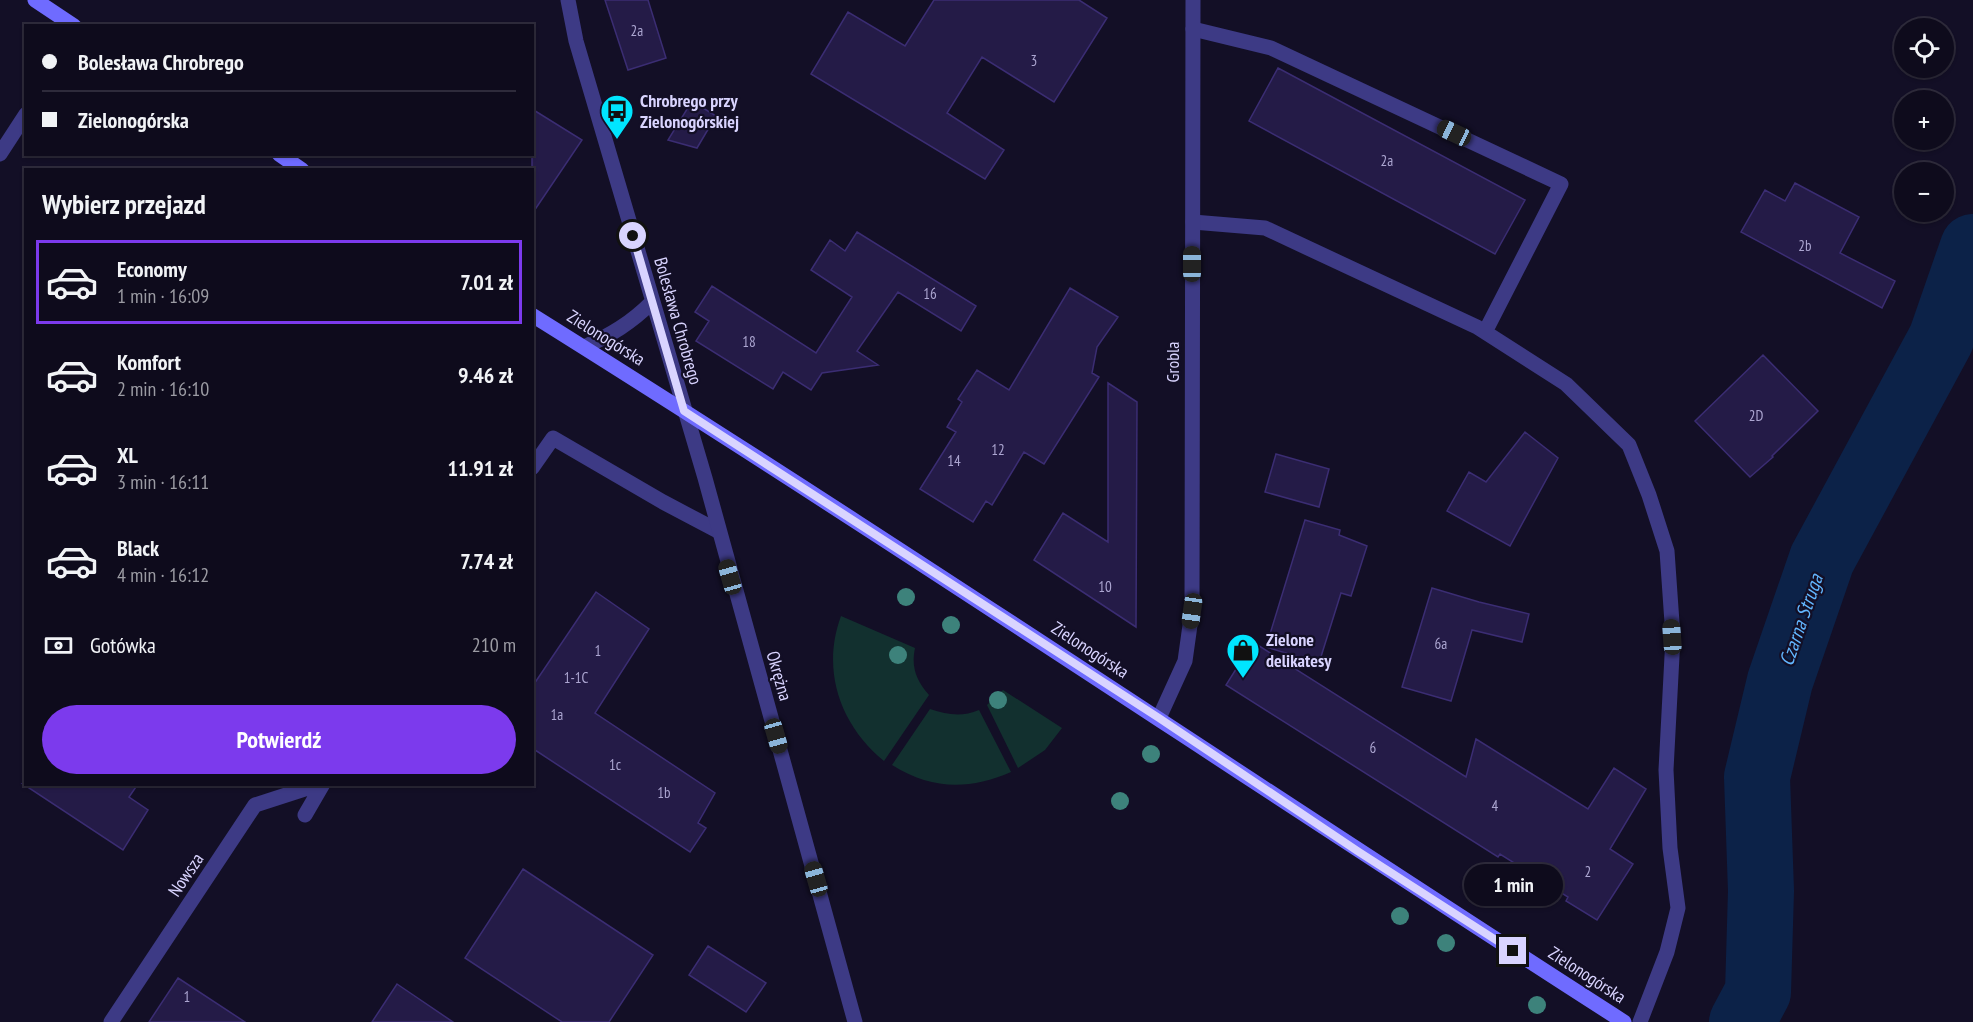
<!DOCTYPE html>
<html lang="pl">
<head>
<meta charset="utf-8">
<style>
  :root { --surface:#0e0b1c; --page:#1c1929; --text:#f1f3f6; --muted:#9b9ba3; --line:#2e2b3b; --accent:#7c3aed }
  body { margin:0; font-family:"PT Sans Narrow",sans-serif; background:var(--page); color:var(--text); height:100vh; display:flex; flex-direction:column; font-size:22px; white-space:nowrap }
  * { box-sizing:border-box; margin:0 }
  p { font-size:20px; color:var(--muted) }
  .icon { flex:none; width:33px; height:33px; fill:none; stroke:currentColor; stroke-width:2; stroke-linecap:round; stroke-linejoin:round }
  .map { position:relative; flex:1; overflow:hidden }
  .panel { position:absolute; left:24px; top:168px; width:510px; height:618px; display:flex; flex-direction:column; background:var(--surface); border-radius:0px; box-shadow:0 2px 4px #0004,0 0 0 2px var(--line) }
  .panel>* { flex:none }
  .banner { position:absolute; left:24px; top:24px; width:510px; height:132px; border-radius:0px; box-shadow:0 2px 4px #0004,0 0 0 2px var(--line); display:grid; align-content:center; height:132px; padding:0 18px; background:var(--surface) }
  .tools { position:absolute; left:1894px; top:18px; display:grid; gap:12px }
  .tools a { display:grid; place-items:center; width:60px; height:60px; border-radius:50%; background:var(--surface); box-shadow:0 2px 4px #0004,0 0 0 2px var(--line); font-size:30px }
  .end { position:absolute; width:27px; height:27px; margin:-14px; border:8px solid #d9d4ff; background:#111; box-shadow:0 0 0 3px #111 }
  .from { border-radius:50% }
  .bubble { position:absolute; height:42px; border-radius:21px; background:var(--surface); box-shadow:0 2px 4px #0004,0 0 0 2px var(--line); font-size:20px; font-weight:700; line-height:42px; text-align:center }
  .car { position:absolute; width:18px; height:36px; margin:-18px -9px; border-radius:8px; box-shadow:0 0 4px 2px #0007; background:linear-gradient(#222 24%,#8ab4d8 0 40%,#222 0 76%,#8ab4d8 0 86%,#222 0) }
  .banner b { display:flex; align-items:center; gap:21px; height:57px; font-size:22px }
  .banner b+b { border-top:2px solid var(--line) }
  .banner i { width:15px; height:15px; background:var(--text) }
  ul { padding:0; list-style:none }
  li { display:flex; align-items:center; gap:18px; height:84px; margin:0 12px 9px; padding:0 6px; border:3px solid transparent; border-radius:0px }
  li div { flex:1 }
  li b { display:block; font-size:22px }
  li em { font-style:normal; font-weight:700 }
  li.selected { border-color:var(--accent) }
  li>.icon { width:54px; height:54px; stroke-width:1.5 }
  h2 { padding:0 18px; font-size:27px; line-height:72px }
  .pay { display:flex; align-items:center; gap:15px; height:66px; padding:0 18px; font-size:22px }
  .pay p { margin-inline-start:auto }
  .primary-button { display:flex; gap:12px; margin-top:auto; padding:12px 18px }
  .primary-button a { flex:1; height:69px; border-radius:36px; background:var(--accent); color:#fff; font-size:24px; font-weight:700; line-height:69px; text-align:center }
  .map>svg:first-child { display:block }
  .green { fill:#12302f }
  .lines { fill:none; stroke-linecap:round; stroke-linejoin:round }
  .river { stroke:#0c2248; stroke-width:66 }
  .building { fill:#241b47; stroke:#3b2d73; stroke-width:1.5 }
  .lane { stroke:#3d3a85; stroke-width:15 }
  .street { stroke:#3d3a85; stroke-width:15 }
  .secondary { stroke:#6f6bff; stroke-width:15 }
  .tree { fill:#3d827b }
  .route { stroke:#d9d4ff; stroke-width:8 }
  .labels { text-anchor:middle; stroke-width:4.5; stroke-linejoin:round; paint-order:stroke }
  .number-label { font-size:15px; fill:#aca6d1 }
  .poi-label { font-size:18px; font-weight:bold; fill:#d9d4ff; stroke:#130f26; text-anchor:start }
  .street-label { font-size:18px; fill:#d9d4ff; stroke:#130f26 }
  .water-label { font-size:20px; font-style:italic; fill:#62b6ff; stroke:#130f26 }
</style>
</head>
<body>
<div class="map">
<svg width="1973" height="1022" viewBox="0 0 1973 1022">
  <rect width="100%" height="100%" fill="#130f26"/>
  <!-- green -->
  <path class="green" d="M841,616L915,648C911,667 916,680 929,695L884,761C840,725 821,670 841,616Z
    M1003,690L1062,728L1045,750L1018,768L987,705Z
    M930,709C948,715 962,717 979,710L1011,772C969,790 932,790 892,765Z"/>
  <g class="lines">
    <!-- river -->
    <path class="river" d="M1742,1022L1758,992L1761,891L1757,777L1780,681L1822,559L1941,339L1973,247"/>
  </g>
  <!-- building -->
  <path class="building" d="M605,0H648L666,58L628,70Z
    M934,0H1079L1107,18L1054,102L982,57L947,113L1004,150L985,179L811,74L848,12L905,46Z
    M1278,68L1525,200L1495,254L1249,121Z
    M692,101L716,116L697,148L668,140Z
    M532,109L582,140L532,214Z
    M1795,183L1859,217L1840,253L1895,281L1882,308L1741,232L1765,190L1785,201Z
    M857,232L976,306L961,331L898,292L857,351L878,365L822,373L811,390L783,372L773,389L696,341L709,321L695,312L712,286L816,353L852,297L811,270L830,240L845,251Z
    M1070,288L1118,317L1097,347L1092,373L1099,377L1044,464L1024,452L992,505L986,501L973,522L920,489L956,432L947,427L962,402L958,399L977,370L1009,390Z
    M1763,355L1818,411L1772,456L1773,457L1750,477L1695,421Z
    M1108,383L1137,402L1136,627L1034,560L1063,513L1108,542Z
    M1525,432L1558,458L1510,546L1447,511L1469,472L1486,482Z
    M1276,454L1329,469L1319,507L1265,492Z
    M1305,520L1340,530L1339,535L1367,546L1351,596L1341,593L1319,663L1266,647Z
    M1432,588L1479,602L1529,614L1522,642L1472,630L1451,701L1402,687Z
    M596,592L649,629L595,713L715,793L698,823L706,828L690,852L532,748V687Z
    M1253,642L1466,777L1476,739L1588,809L1614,768L1646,789L1610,849L1633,864L1597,920L1566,901L1568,897L1500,854L1498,857L1226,685Z
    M23,784H138L129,797L148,810L123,850Z
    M523,869L653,955L609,1022H562L465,958Z
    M708,946L766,983L746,1012L689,975Z
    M178,978L245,1022H149Z
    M397,984L453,1022H372Z"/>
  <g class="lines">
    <!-- lane -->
    <path class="lane" d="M1193,29L1271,48L1561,184L1485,332
      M1193,222L1265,228L1477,327L1566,384L1629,445L1649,495L1667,551L1673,637L1666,770L1670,848L1678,908L1667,952L1640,1022
      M532,468L553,438L663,502L718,531
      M305,815L323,784
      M111,1022L255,805L320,784"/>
    <!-- street -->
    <path class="street" d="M568,0L576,41L705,478L855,1022
      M0,154L26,114
      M584,347C611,335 631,323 652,302
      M1159,718L1185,661L1192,611L1193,0"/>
    <!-- secondary -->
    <path class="secondary" d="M35,0L74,26
      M279,154L302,170
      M532,315C900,545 1259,788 1624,1022"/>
  </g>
  <!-- trees -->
  <g class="tree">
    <circle cx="906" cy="597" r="9"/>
    <circle cx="951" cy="625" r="9"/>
    <circle cx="898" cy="655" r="9"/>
    <circle cx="998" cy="700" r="9"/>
    <circle cx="1151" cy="754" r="9"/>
    <circle cx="1120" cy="801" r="9"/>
    <circle cx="1400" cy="916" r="9"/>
    <circle cx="1446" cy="943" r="9"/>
    <circle cx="1537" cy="1005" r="9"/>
  </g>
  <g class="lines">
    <!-- route -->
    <path class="route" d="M633,236L684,411L1159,718L1359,852L1513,951"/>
  </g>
  <!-- icons -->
  <defs>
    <symbol id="bus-pin" viewBox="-11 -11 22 30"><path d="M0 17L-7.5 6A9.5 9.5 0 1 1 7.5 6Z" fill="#00e5ff" stroke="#130f26"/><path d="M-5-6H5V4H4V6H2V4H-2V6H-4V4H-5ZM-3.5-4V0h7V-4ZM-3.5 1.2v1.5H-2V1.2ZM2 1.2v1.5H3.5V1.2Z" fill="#111"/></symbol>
    <symbol id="shop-pin" viewBox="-11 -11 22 30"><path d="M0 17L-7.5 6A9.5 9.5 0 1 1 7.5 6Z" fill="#00e5ff" stroke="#130f26"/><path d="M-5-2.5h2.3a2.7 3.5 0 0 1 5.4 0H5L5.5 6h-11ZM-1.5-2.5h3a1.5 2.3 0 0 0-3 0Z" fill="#111"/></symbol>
  </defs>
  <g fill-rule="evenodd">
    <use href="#bus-pin" x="598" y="92" width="38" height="52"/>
    <use href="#shop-pin" x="1224" y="631" width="38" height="52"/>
  </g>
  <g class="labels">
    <!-- number labels -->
    <g class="number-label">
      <text x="637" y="36">2a</text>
      <text x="1034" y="66">3</text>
      <text x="1387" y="166">2a</text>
      <text x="1805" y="251">2b</text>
      <text x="930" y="299">16</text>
      <text x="749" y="347">18</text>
      <text x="1756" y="421">2D</text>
      <text x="998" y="455">12</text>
      <text x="954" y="466">14</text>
      <text x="1105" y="592">10</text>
      <text x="1441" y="649">6a</text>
      <text x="598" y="656">1</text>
      <text x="576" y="683">1-1C</text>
      <text x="557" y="720">1a</text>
      <text x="1373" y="753">6</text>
      <text x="615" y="770">1c</text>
      <text x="664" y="798">1b</text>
      <text x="1495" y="811">4</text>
      <text x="1588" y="877">2</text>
      <text x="187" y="1002">1</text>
    </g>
    <!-- poi labels -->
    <g class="poi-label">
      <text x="640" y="107">Chrobrego przy<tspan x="640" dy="21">Zielonogórskiej</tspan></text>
      <text x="1266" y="646">Zielone<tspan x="1266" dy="21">delikatesy</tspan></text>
    </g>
    <!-- street labels -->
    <g class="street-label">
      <text transform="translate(678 321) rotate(74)" y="6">Bolesława Chrobrego</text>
      <text transform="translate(606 338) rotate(32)" y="6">Zielonogórska</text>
      <text transform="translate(1173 362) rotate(-90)" y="6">Grobla</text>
      <text transform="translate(1090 650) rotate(33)" y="6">Zielonogórska</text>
      <text transform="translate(779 676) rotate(74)" y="6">Okrężna</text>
      <text transform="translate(186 875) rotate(-56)" y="6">Nowsza</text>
      <text transform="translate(1587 975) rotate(33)" y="6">Zielonogórska</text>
    </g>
    <!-- water labels -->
    <g class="water-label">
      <text transform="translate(1801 620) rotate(-71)" y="7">Czarna Struga</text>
    </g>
  </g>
</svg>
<div class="tools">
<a><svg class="icon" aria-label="locate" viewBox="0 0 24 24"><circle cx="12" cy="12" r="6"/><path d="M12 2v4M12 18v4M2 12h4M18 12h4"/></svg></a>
<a>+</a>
<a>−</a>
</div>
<i class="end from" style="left:633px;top:236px"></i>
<i class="end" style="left:1513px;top:951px"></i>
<div class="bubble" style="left:1464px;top:864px;width:99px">1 min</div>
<i class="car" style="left:1454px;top:133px;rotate:295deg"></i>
<i class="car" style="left:1192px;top:264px;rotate:0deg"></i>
<i class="car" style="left:730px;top:577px;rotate:344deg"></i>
<i class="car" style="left:1192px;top:611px;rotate:188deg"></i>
<i class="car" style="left:1672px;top:637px;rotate:356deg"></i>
<i class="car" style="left:776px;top:736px;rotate:164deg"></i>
<i class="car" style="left:816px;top:879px;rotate:344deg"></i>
<div class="banner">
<b><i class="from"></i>Bolesława Chrobrego</b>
<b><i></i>Zielonogórska</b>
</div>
<section class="panel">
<h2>Wybierz przejazd</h2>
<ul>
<li class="selected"><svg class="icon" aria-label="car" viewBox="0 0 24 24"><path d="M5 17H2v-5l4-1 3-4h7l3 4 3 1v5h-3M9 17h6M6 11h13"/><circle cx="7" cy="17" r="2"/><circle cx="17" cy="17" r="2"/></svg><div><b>Economy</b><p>1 min · 16:09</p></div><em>7.01 zł</em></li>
<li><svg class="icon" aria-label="car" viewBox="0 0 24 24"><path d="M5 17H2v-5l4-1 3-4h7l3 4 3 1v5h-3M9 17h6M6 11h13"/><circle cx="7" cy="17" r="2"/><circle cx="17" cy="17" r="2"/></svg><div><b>Komfort</b><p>2 min · 16:10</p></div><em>9.46 zł</em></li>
<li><svg class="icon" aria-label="car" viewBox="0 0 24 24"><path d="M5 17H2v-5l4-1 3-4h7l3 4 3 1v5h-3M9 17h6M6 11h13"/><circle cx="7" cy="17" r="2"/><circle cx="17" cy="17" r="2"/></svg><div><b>XL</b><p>3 min · 16:11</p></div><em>11.91 zł</em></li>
<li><svg class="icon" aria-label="car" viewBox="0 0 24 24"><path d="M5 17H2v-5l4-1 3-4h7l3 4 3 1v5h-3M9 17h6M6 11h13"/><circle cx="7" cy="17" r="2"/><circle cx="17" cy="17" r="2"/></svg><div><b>Black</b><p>4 min · 16:12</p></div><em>7.74 zł</em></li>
</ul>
<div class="pay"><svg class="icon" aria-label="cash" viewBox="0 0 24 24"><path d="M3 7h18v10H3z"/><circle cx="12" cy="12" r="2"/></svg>Gotówka<p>210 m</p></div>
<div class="primary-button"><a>Potwierdź</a></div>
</section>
</div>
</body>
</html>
